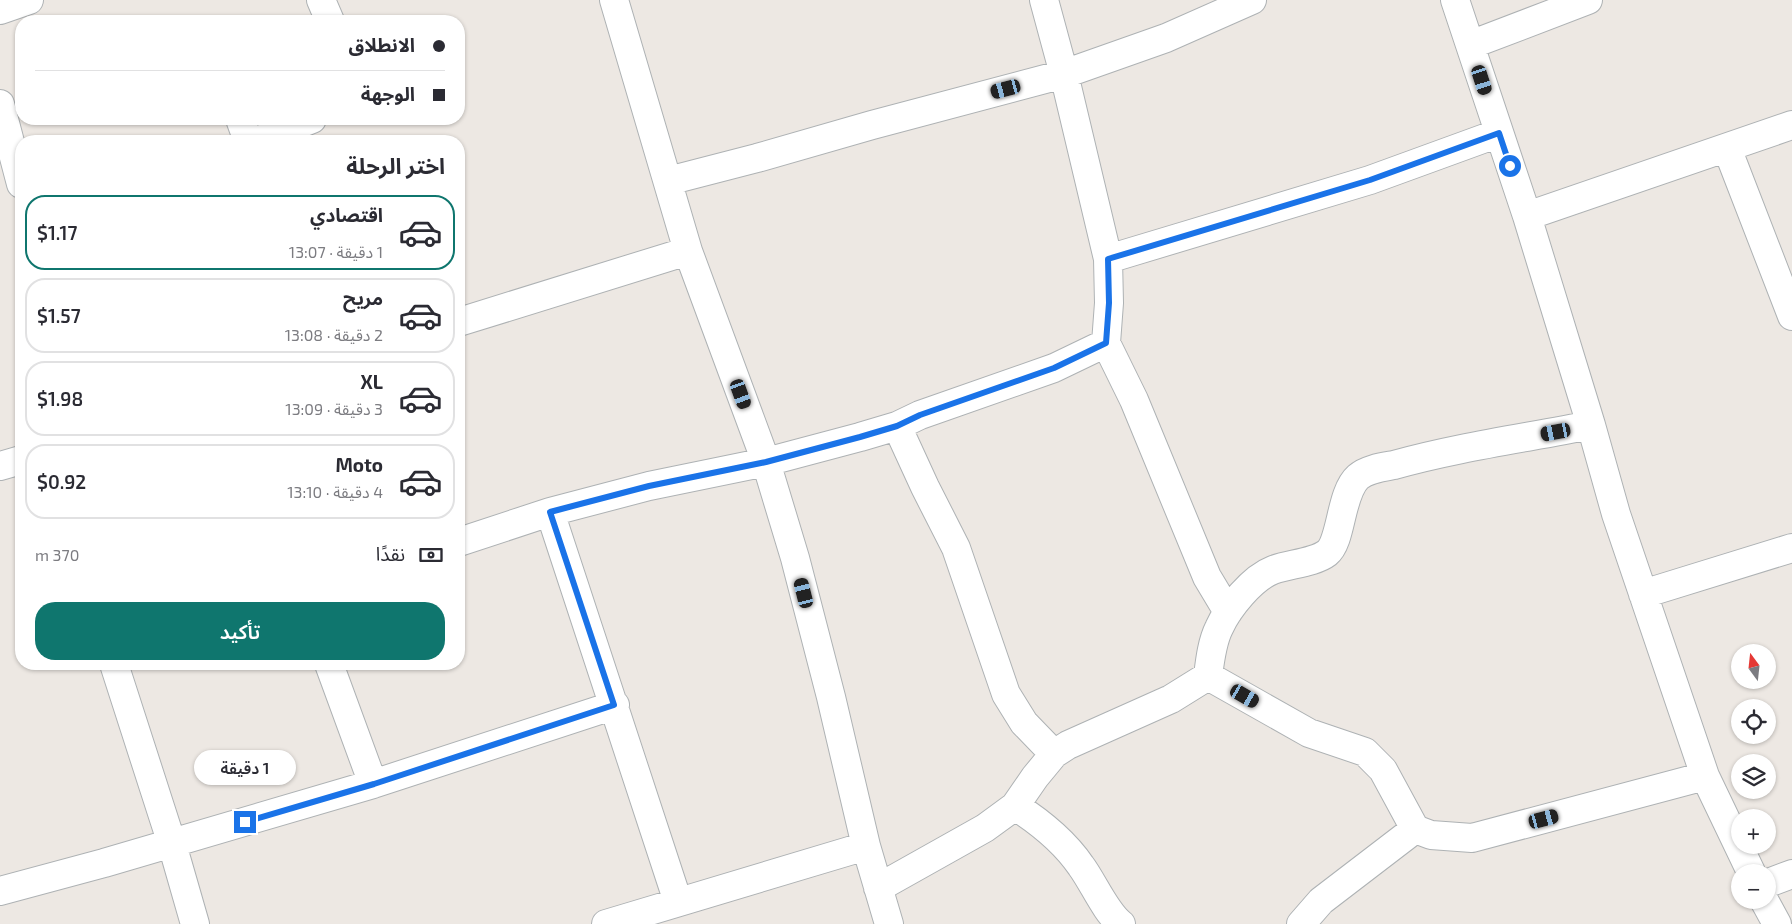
<!DOCTYPE html>
<html lang="ar">
<head>
<meta charset="utf-8">
<style>
  :root { --surface:#fff; --page:#f2f2f3; --text:#2b2b33; --muted:#7c7c81; --line:#e1e1e2; --accent:#0f766e }
  body { margin:0; font-family:"Exo 2","Noto Sans Arabic",sans-serif; background:var(--page); color:var(--text); direction:rtl; height:100vh; display:flex; flex-direction:column; font-size:19px; white-space:nowrap }
  * { box-sizing:border-box; margin:0 }
  p { font-size:16px; color:var(--muted) }
  .icon { flex:none; width:28px; height:28px; fill:none; stroke:currentColor; stroke-width:2; stroke-linecap:round; stroke-linejoin:round }
  .map { position:relative; flex:1; overflow:hidden; direction:ltr }
  .sheet { position:absolute; left:15px; top:135px; width:450px; height:535px; display:flex; flex-direction:column; background:var(--surface); border-radius:20px; box-shadow:0 1px 4px #0004; direction:rtl }
  .sheet>* { flex:none }
  .guide { position:absolute; left:15px; top:15px; width:450px; height:110px; border-radius:20px; box-shadow:0 1px 4px #0004; direction:rtl; display:grid; align-content:center; height:110px; padding:0 20px; background:var(--surface) }
  .needle { width:32px; rotate:345deg }
  .fabs { position:absolute; left:1731px; top:644px; display:grid; gap:10px }
  .fabs a { display:grid; place-items:center; width:45px; height:45px; border-radius:50%; background:var(--surface); box-shadow:0 1px 4px #0004; font-size:25px }
  .end { position:absolute; width:22px; height:22px; margin:-11px; border:6px solid #1a73e8; background:#fff; box-shadow:0 0 0 2px #fff }
  .from { border-radius:50% }
  .bubble { position:absolute; height:35px; border-radius:18px; background:var(--surface); box-shadow:0 1px 4px #0004; font-size:16px; font-weight:600; line-height:35px; text-align:center; direction:rtl }
  .car { position:absolute; width:15px; height:30px; margin:-15px -8px; border-radius:6px; box-shadow:0 0 4px 1px #0007; background:linear-gradient(#222 24%,#8ab4d8 0 40%,#222 0 76%,#8ab4d8 0 86%,#222 0) }
  .guide b { display:flex; align-items:center; gap:18px; height:48px; font-size:19px }
  .guide b+b { border-top:1px solid var(--line) }
  .guide i { width:12px; height:12px; background:var(--text) }
  ul { padding:0; list-style:none }
  li { display:flex; align-items:center; gap:15px; height:75px; margin:0 10px 8px; padding:0 10px; border:2px solid var(--line); border-radius:20px }
  li div { flex:1 }
  li b { display:block; font-size:19px }
  li em { font-style:normal; font-weight:600 }
  li.active { border-color:var(--accent) }
  li>.icon { width:45px; height:45px; stroke-width:1.5 }
  h2 { padding:0 20px; font-size:22px; line-height:60px }
  .pay { display:flex; align-items:center; gap:12px; height:55px; padding:0 20px; font-size:19px }
  .pay p { margin-inline-start:auto }
  .primary-button { display:flex; gap:10px; margin-top:auto; padding:10px 20px }
  .primary-button a { flex:1; height:58px; border-radius:20px; background:var(--accent); color:#fff; font-size:20px; font-weight:600; line-height:58px; text-align:center }
  .map>svg:first-child { display:block }
  .lines { fill:none; stroke-linecap:round; stroke-linejoin:round }
  .street-casing { stroke:#aeb2b4; stroke-width:30 }
  .street { stroke:#fff; stroke-width:28 }
  .route { stroke:#1a73e8; stroke-width:6 }
</style>
</head>
<body>
<div class="map">
<svg width="1792" height="924" viewBox="0 0 1792 924">
  <rect width="100%" height="100%" fill="#ede8e3"/>
  <g class="lines">
    <defs>
      <path id="street" d="M321,0L330,21
        M614,0L688,251L766,462L795,558L831,697L866,846L889,924
        M1044,0L1064,74L1108,259L1109,303L1106,343L1134,400L1207,577L1228,612
        M1455,0L1527,216L1591,425L1616,514L1705,776L1751,872
        M0,10L29,0
        M1470,45L1588,0
        M0,104L21,184
        M240,119L248,141
        M257,141L312,119
        M1727,148L1792,316
        M668,181L757,158L872,125L1064,74L1166,38L1252,0
        M1527,216L1792,125
        M1108,259L1370,180L1499,133
        M459,322L688,251
        M897,426L925,487L956,548L1006,694L1024,723L1054,754
        M0,466L21,460
        M550,512L678,902
        M459,542L550,512L649,486L766,462L860,437L897,426L920,415L1054,368L1106,343
        M1643,594L1792,548
        M114,664L172,844L195,924
        M329,664L373,784
        M1208,676L1309,733L1365,752L1383,770L1415,829L1431,835L1472,838L1705,776
        M1015,806C1040,822 1064,841 1081,866C1093,882 1106,913 1121,924
        M1768,883L1792,874
        M878,888L985,828L1015,806L1035,777L1054,754L1068,745L1171,699L1208,676C1210,660 1212,642 1219,628C1228,608 1252,578 1273,570C1288,564 1314,563 1327,553C1342,541 1340,493 1358,477C1367,469 1383,467 1394,465C1458,447 1526,438 1591,425
        M0,891L104,863L373,784L615,705
        M1764,900L1777,924
        M606,924L866,846
        M1301,924L1321,901L1415,829"/>
    </defs>
    <!-- street casing -->
    <use href="#street" class="street-casing"/>
    <!-- street -->
    <use href="#street" class="street"/>
  </g>
  <g class="lines">
    <!-- route -->
    <path class="route" d="M245,822L374,784L614,705L550,512L649,486L766,462L860,437L897,426L920,415L1054,368L1106,343L1109,303L1108,259L1370,180L1499,133L1510,166"/>
  </g>
</svg>
<div class="fabs">
<a><svg class="needle" viewBox="-14 -14 28 28"><path d="M0-13l5 13h-10z" fill="#e53935"/><path d="M0 13l5-13h-10z" fill="#7c7c81"/></svg></a>
<a><svg class="icon" aria-label="locate" viewBox="0 0 24 24"><circle cx="12" cy="12" r="6"/><path d="M12 2v4M12 18v4M2 12h4M18 12h4"/></svg></a>
<a><svg class="icon" aria-label="layers" viewBox="0 0 24 24"><path d="M12 4l9 5-9 5-9-5zM3 14l9 5 9-5"/></svg></a>
<a>+</a>
<a>−</a>
</div>
<i class="end from" style="left:1510px;top:166px"></i>
<i class="end" style="left:245px;top:822px"></i>
<div class="bubble" style="left:194px;top:750px;width:102px">1 دقيقة</div>
<i class="car" style="left:1482px;top:80px;rotate:162deg"></i>
<i class="car" style="left:1006px;top:89px;rotate:255deg"></i>
<i class="car" style="left:741px;top:394px;rotate:160deg"></i>
<i class="car" style="left:1556px;top:432px;rotate:259deg"></i>
<i class="car" style="left:804px;top:593px;rotate:346deg"></i>
<i class="car" style="left:1245px;top:696px;rotate:120deg"></i>
<i class="car" style="left:1544px;top:819px;rotate:75deg"></i>
<div class="guide">
<b><i class="from"></i>الانطلاق</b>
<b><i></i>الوجهة</b>
</div>
<section class="sheet">
<h2>اختر الرحلة</h2>
<ul>
<li class="active"><svg class="icon" aria-label="car" viewBox="0 0 24 24"><path d="M5 17H2v-5l4-1 3-4h7l3 4 3 1v5h-3M9 17h6M6 11h13"/><circle cx="7" cy="17" r="2"/><circle cx="17" cy="17" r="2"/></svg><div><b>اقتصادي</b><p>1 دقيقة · 13:07</p></div><em>$1.17</em></li>
<li><svg class="icon" aria-label="car" viewBox="0 0 24 24"><path d="M5 17H2v-5l4-1 3-4h7l3 4 3 1v5h-3M9 17h6M6 11h13"/><circle cx="7" cy="17" r="2"/><circle cx="17" cy="17" r="2"/></svg><div><b>مريح</b><p>2 دقيقة · 13:08</p></div><em>$1.57</em></li>
<li><svg class="icon" aria-label="car" viewBox="0 0 24 24"><path d="M5 17H2v-5l4-1 3-4h7l3 4 3 1v5h-3M9 17h6M6 11h13"/><circle cx="7" cy="17" r="2"/><circle cx="17" cy="17" r="2"/></svg><div><b>XL</b><p>3 دقيقة · 13:09</p></div><em>$1.98</em></li>
<li><svg class="icon" aria-label="car" viewBox="0 0 24 24"><path d="M5 17H2v-5l4-1 3-4h7l3 4 3 1v5h-3M9 17h6M6 11h13"/><circle cx="7" cy="17" r="2"/><circle cx="17" cy="17" r="2"/></svg><div><b>Moto</b><p>4 دقيقة · 13:10</p></div><em>$0.92</em></li>
</ul>
<div class="pay"><svg class="icon" aria-label="cash" viewBox="0 0 24 24"><path d="M3 7h18v10H3z"/><circle cx="12" cy="12" r="2"/></svg>نقدًا<p>370 m</p></div>
<div class="primary-button"><a>تأكيد</a></div>
</section>
</div>
</body>
</html>
